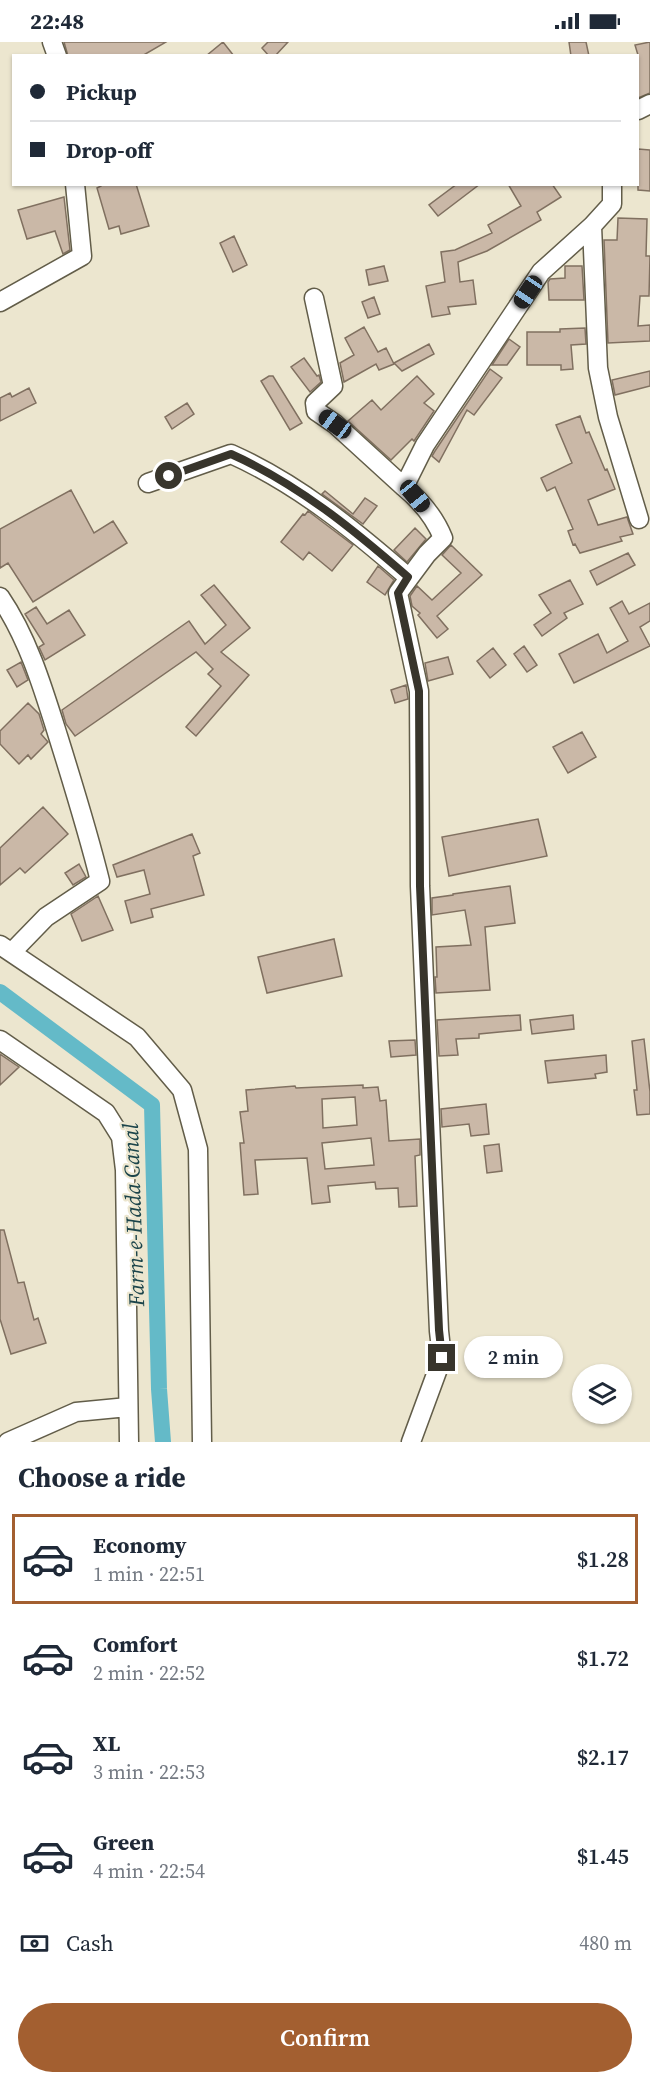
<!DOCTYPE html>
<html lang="en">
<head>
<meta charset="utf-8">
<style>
  :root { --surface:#fff; --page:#f2f2f3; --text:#1f2937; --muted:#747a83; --line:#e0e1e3; --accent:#a35f30 }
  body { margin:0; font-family:"Source Serif 4",serif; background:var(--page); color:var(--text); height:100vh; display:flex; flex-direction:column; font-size:22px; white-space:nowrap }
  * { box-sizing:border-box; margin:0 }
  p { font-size:20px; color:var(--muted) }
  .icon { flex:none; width:33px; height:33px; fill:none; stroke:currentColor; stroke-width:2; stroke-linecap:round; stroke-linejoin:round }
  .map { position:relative; height:1400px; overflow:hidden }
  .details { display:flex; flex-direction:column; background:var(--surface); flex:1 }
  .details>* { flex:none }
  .top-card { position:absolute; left:12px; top:12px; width:627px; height:132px; border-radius:0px; box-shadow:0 2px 4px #0004; display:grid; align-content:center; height:132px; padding:0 18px; background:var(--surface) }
  .controls { position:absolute; left:572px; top:1322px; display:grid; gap:12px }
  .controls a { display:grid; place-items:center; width:60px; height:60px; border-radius:50%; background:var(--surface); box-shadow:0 2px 4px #0004; font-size:30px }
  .end { position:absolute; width:27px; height:27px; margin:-14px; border:8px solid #38352c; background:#fff; box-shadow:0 0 0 3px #fff }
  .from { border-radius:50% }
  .bubble { position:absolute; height:42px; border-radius:21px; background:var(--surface); box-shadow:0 2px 4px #0004; font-size:20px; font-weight:600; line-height:42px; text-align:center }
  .car { position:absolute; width:18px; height:36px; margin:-18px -9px; border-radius:8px; box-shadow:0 0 4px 2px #0007; background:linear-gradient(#222 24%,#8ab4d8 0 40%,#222 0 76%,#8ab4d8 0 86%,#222 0) }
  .top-card b { display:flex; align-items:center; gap:21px; height:57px; font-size:22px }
  .top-card b+b { border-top:2px solid var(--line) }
  .top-card i { width:15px; height:15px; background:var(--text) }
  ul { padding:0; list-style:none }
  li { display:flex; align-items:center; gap:18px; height:90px; margin:0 12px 9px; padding:0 6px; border:3px solid transparent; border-radius:0px }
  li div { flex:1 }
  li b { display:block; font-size:22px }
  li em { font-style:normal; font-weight:600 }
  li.current { border-color:var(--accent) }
  li>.icon { width:54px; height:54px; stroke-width:1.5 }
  h2 { padding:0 18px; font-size:27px; line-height:72px }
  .pay { display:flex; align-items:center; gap:15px; height:66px; padding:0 18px; font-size:22px }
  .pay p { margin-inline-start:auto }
  .cta { display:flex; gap:12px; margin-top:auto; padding:12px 18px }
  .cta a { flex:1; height:69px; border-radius:36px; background:var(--accent); color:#fff; font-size:24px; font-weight:600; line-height:69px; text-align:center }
  .status { display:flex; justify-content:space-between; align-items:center; height:42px; padding:0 30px; background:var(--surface); direction:ltr }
  .status svg { height:16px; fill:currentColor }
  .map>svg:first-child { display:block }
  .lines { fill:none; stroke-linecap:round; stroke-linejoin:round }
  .canal { stroke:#64bac8; stroke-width:16 }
  .building { fill:#cab8a7; stroke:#807060; stroke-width:1.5; fill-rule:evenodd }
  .minor-casing { stroke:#625d49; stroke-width:21 }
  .minor { stroke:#fff; stroke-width:18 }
  .route { stroke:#38352c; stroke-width:8 }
  .labels { text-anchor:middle; stroke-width:4.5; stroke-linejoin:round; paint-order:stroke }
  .water-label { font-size:22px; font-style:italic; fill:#1b444a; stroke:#ece6cf }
</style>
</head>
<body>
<div class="status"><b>22:48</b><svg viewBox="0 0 49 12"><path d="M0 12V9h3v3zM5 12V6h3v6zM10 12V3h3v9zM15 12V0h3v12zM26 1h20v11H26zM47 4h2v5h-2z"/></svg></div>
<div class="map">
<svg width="650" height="1400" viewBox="0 0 650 1400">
  <rect width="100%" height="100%" fill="#ece6cf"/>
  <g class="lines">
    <!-- canal -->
    <path class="canal" d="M0,950L152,1063L159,1347L163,1400"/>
  </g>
  <!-- building -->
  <path class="building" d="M64,0H166L142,14H68Z
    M223,0L234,14H206Z
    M268,0H288L275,14H269L262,6Z
    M569,0H586L589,14H571Z
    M650,0V51L638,56V13L635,3Z
    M638,107L650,108V149L638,148Z
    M101,142H136L149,184L121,192L119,184L109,187L97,146L101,144Z
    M457,142H480L438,174L429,163Z
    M508,142H552L561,155L537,170L541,178L487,209L458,220L460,240L473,238L476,262L448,265L450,272L432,275L426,244L445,240L441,210L455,208L492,191L488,183L521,164Z
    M64,155L70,208L63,212L55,189L27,197L18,168Z
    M618,176L647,177L646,214H650L649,254H640L638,284L650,283V299L608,301L604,198H617Z
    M234,194L247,223L233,230L220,201Z
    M384,224L388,239L369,243L366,228Z
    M565,224H582L584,258H549L548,240L550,237L565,236Z
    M374,255L380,272L368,276L362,260Z
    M364,285L378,310L386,306L394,322L379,328L376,322L344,340L340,321L354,313L345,296Z
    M585,286L586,302L571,303L573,327L561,328V323H527V290H560V287Z
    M509,297L520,305L507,323H492Z
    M429,302L434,312L402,329L394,321Z
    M304,316L317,334L319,333L321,340L310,350L291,325Z
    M490,327L502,336L474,373L467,368L439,420L432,414L435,409Z
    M650,329V344L615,353L612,338Z
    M269,334H273L302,381L290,388L261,339Z
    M417,334L434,352L424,361L434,369L414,399L412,397L391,418L348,379L372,358L381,368Z
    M29,346L36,361L0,379V356L10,351L12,355Z
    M187,361L194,372L172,387L165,375Z
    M580,374L586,391L589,390L605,428L607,427L615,447L588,458L598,483L627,475L633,492L620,495L622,499L580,511L575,502L573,503L568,489L573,487L555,445L547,449L541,436L572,421L556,383Z
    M71,448L94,491L113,479L127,501L33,560L8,521L0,526V487Z
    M325,449L353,472L365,456L377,464L363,482L322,452Z
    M308,469L353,503L332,529L309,510L303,518L281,500L303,472L305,473Z
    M415,486L426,497L407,520L394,508Z
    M451,503L482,533L437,574L448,587L437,596L418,573L420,571L412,564L410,554L417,544L432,558L461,531L442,513Z
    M628,511L635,523L597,543L590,529Z
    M378,524L394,538L385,553L367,540Z
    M570,538L583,562L564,571L567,576L542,594L534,583L551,571L539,553Z
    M214,543L250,586L221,610L249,633L196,694L186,685L221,644L208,632L213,627L196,610L75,694L66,682L62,668L189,579L205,602L226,583L201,553Z
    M622,559L629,572L650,561V579L640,585L650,604L574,641L559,612L598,592L607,611L628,599L610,566Z
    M36,565L47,582L69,568L85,593L45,618L39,605L44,602L25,572Z
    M524,604L537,623L527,630L514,612Z
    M493,606L506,623L490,636L477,619Z
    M448,615L453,632L428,639L425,621Z
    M21,620L28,638L17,645L7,628Z
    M406,643L408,657L395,661L391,648Z
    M28,661L39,672L44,688L41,692L48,700L31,717L28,713L19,722L0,702V689Z
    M582,690L596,715L568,731L553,705Z
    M43,765L68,792L25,831L20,826L0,843V806Z
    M538,777L547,814L449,834L442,795Z
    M192,792L200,811L193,814L204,853L151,867L153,875L131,881L125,859L150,852L144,828L117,835L113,823Z
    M79,822L86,835L73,843L65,831Z
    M510,844L515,881L485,885L490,948L436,951L435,935H437L436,905L471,903L465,868L432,873V856L453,853V852Z
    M98,854L113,888L82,899L71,872Z
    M334,897L342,934L267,951L258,915Z
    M520,973L521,988L479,992V996L456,997L458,1013L439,1014L437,978Z
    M573,973L574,987L532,992L530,978Z
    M644,997L650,1050V1072L637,1073L634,1048H637L632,999Z
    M415,998L416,1013L391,1015L389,999Z
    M0,1012L19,1025L0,1043Z
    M606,1013L607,1030L595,1032L596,1036L548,1041L545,1019Z
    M363,1043V1046L378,1045L380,1059L386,1058L389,1099L420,1097V1113L415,1114L417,1164L399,1165L398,1146L376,1147L375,1140L328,1144L330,1160L312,1162L307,1116L255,1118L258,1152L244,1153L240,1101H244L240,1070L248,1069L246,1048L295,1044L296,1046ZM355,1055L357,1083L323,1086L322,1057ZM371,1096L374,1123L325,1127L322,1101Z
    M486,1062L489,1092L471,1094L469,1082L442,1085L441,1067Z
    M499,1102L502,1129L487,1131L484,1104Z
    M0,1188H4L18,1241L24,1240L34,1278L38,1276L46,1301L11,1312L0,1277Z"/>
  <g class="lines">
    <defs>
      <path id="minor" d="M52,0L57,14
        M638,68L650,62
        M592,184L598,326L608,375L639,477
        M314,256L333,344L315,361L316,369L335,382L404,445
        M0,260L82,214L75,142
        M148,441L231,412C298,442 354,488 408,535
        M0,555C28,596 43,646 58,694C73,742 88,790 100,839L46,875L12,910
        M0,903L137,995L182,1048L198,1107L202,1400
        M0,998L106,1071L121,1095L125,1128L129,1400
        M8,1400L76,1370L128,1365
        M411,1400L442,1316L439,1289L420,844L419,649L398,551L427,512L443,496C435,476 421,459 404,445L425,403L541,230L592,184L612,162V142"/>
    </defs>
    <!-- minor casing -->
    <use href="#minor" class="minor-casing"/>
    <!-- minor -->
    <use href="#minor" class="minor"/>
  </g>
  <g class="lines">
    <!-- route -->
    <path class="route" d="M169,434L231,412C298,442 354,488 408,535L398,551L419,649L420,844L439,1288L442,1316"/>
  </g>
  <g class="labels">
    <!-- water labels -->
    <g class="water-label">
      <text transform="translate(133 1173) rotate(-92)" y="8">Farm-e-Hada Canal</text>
    </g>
  </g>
</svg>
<div class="controls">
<a><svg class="icon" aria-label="layers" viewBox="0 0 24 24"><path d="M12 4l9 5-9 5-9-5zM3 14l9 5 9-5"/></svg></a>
</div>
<i class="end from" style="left:169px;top:434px"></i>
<i class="end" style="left:442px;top:1316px"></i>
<div class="bubble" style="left:464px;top:1294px;width:99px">2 min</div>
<i class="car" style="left:528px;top:250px;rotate:214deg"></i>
<i class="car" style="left:335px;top:382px;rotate:306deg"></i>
<i class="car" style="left:415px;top:454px;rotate:141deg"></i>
<div class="top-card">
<b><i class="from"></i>Pickup</b>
<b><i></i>Drop-off</b>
</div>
</div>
<section class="details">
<h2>Choose a ride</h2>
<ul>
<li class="current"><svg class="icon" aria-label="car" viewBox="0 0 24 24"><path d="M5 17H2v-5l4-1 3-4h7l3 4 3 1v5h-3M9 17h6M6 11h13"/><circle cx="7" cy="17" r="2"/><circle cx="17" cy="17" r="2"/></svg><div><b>Economy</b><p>1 min · 22:51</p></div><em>$1.28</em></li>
<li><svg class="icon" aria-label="car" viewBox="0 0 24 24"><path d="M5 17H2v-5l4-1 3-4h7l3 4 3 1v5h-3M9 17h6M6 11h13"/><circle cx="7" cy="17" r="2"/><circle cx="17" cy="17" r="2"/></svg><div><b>Comfort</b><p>2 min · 22:52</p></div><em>$1.72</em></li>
<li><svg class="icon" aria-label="car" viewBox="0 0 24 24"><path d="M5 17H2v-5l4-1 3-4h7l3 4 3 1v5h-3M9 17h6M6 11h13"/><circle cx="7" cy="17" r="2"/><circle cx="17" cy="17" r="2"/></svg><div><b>XL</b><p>3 min · 22:53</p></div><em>$2.17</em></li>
<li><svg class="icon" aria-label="car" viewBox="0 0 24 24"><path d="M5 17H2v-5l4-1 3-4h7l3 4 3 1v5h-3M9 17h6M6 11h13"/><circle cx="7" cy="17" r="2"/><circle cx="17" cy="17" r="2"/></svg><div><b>Green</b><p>4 min · 22:54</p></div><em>$1.45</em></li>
</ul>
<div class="pay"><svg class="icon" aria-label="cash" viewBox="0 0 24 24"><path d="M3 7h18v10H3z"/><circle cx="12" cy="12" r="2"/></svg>Cash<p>480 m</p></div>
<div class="cta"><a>Confirm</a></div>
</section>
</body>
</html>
